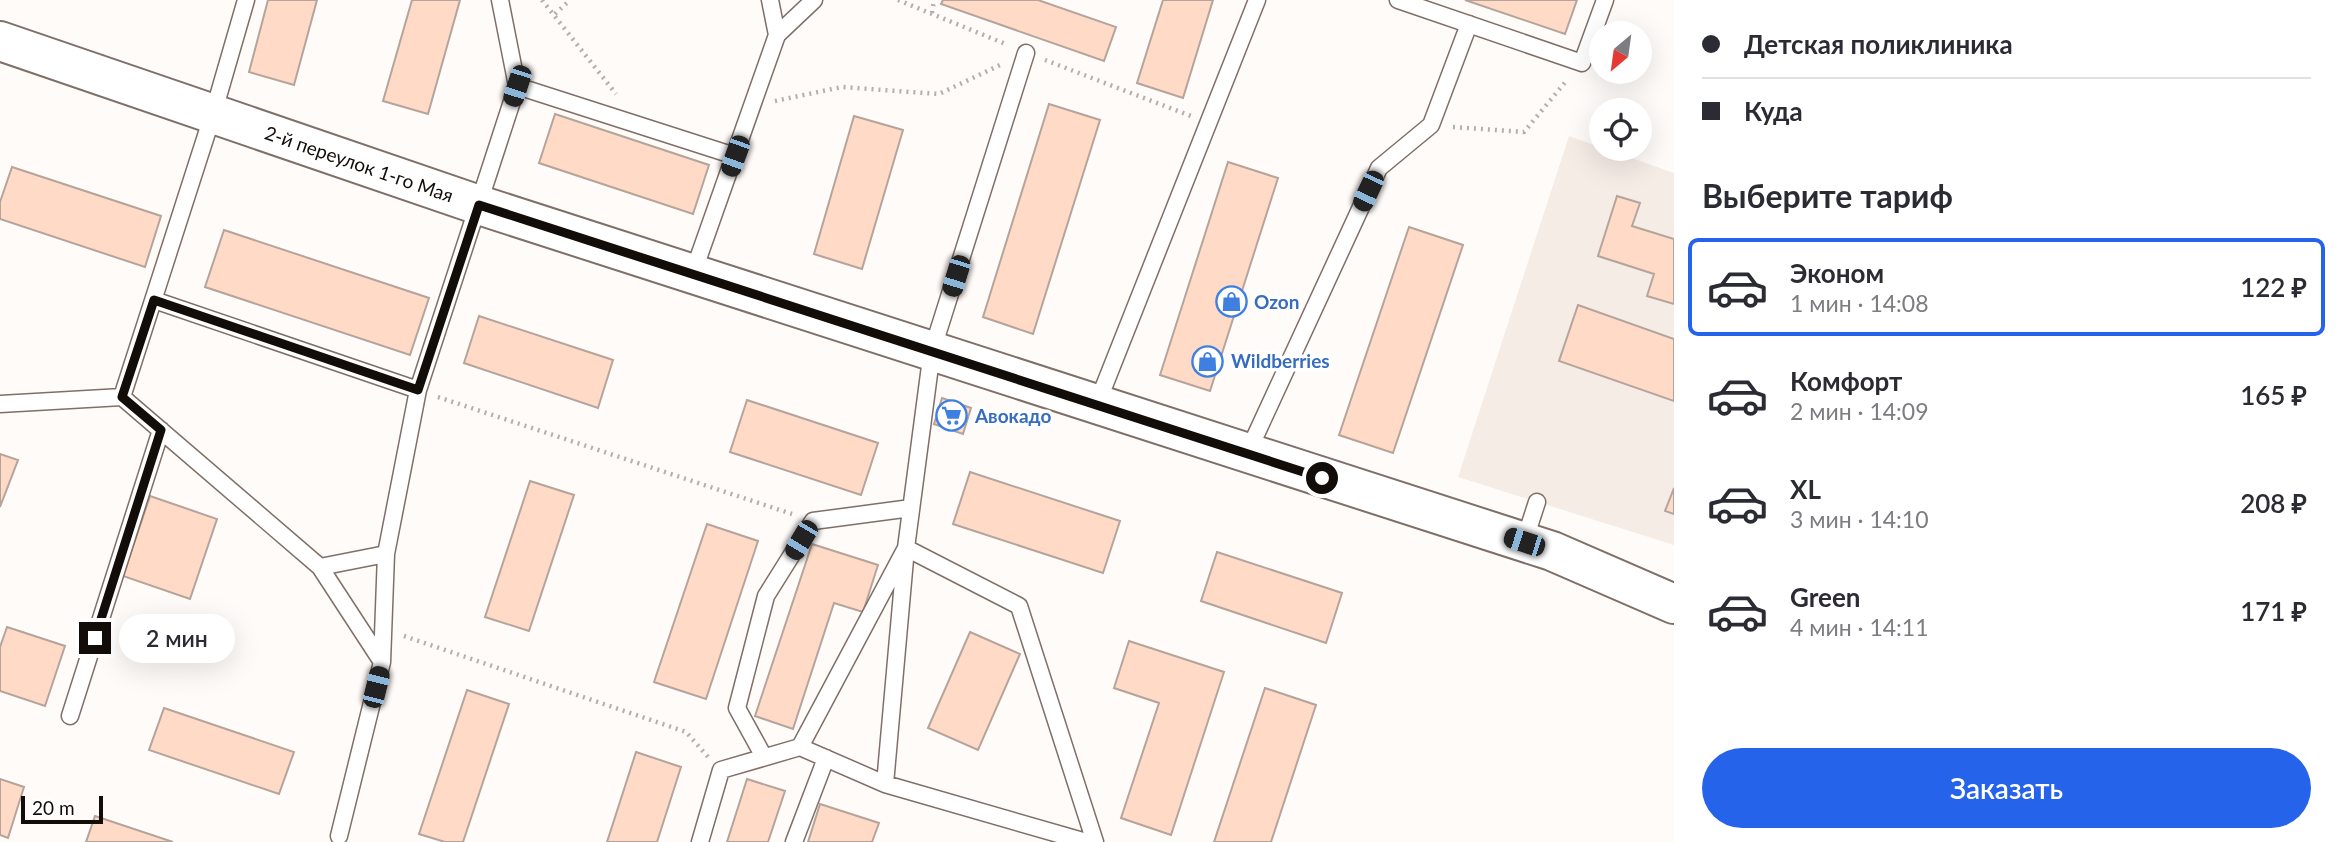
<!DOCTYPE html>
<html lang="ru">
<head>
<meta charset="utf-8">
<style>
  :root { --surface:#fff; --page:#f7f7f7; --text:#2b2b33; --muted:#7c7c81; --line:#e1e1e2; --accent:#2563eb }
  body { margin:0; font-family:Lato,sans-serif; background:var(--page); color:var(--text); height:100vh; display:flex; flex-direction:column; font-size:26px; white-space:nowrap }
  * { box-sizing:border-box; margin:0 }
  p { font-size:23px; color:var(--muted) }
  .icon { flex:none; width:38px; height:38px; fill:none; stroke:currentColor; stroke-width:2; stroke-linecap:round; stroke-linejoin:round }
  .map { position:relative; flex:1; overflow:hidden }
  .panel { display:flex; flex-direction:column; background:var(--surface); width:665px }
  .panel>* { flex:none }
  .top-card { display:grid; align-content:center; height:154px; padding:0 28px; background:var(--surface) }
  .needle { width:46px; rotate:209deg }
  .tools { position:absolute; left:1589px; top:21px; display:grid; gap:14px }
  .tools a { display:grid; place-items:center; width:63px; height:63px; border-radius:50%; background:var(--surface); box-shadow:0 7px 28px #0002; font-size:35px }
  .scale { position:absolute; left:21px; bottom:18px; width:82px; box-sizing:border-box; padding-left:7px; border:4px solid #130d0a; border-top:0; font-size:19px; line-height:24px; white-space:nowrap; color:#130d0a; -webkit-text-stroke:5px #fff; paint-order:stroke }
  .end { position:absolute; width:32px; height:32px; margin:-16px; border:9px solid #130d0a; background:#fff; box-shadow:0 0 0 4px #fff }
  .from { border-radius:50% }
  .bubble { position:absolute; height:49px; border-radius:24px; background:var(--surface); box-shadow:0 7px 28px #0002; font-size:23px; font-weight:600; line-height:49px; text-align:center }
  .car { position:absolute; width:21px; height:42px; margin:-21px -10px; border-radius:9px; box-shadow:0 0 5px 2px #0007; background:linear-gradient(#222 24%,#8ab4d8 0 40%,#222 0 76%,#8ab4d8 0 86%,#222 0) }
  .top-card b { display:flex; align-items:center; gap:24px; height:66px; font-size:26px }
  .top-card b+b { border-top:2px solid var(--line) }
  .top-card i { width:18px; height:18px; background:var(--text) }
  ul { padding:0; list-style:none }
  li { display:flex; align-items:center; gap:21px; height:98px; margin:0 14px 10px; padding:0 14px; border:4px solid transparent; border-radius:10px }
  li div { flex:1 }
  li b { display:block; font-size:26px }
  li em { font-style:normal; font-weight:600 }
  li.selected { border-color:var(--accent) }
  li>.icon { width:63px; height:63px; stroke-width:1.5 }
  h2 { padding:0 28px; font-size:32px; line-height:84px }
  .button { display:flex; gap:14px; margin-top:auto; padding:14px 28px }
  .button a { flex:1; height:80px; border-radius:42px; background:var(--accent); color:#fff; font-size:28px; font-weight:600; line-height:80px; text-align:center }
  main { display:flex; flex:1; min-height:0 }
  .map>svg:first-child { display:block }
  .built { fill:#f6ece6 }
  .building { fill:#ffdbc7; stroke:#b5a49b; stroke-width:2 }
  .lines { fill:none; stroke-linecap:round; stroke-linejoin:round }
  .service-casing { stroke:#7f6f67; stroke-width:19 }
  .tertiary-casing { stroke:#7f6f67; stroke-width:42 }
  .path { stroke:#b4afad; stroke-width:4.5; stroke-dasharray:2 5; stroke-linecap:butt }
  .service { stroke:#fff; stroke-width:16 }
  .tertiary { stroke:#fff; stroke-width:38 }
  .route { stroke:#130d0a; stroke-width:9 }
  .labels { text-anchor:middle; stroke-width:7; stroke-linejoin:round; paint-order:stroke }
  .street-label { font-size:19px; fill:#130d0a; stroke:#fff }
  .shop-label { font-size:19px; font-weight:bold; fill:#366cbe; stroke:#fff; text-anchor:start }
</style>
</head>
<body>
<main>
<div class="map">
<svg width="1674" height="842" viewBox="0 0 1674 842">
  <rect width="100%" height="100%" fill="#fffbf9"/>
  <!-- built -->
  <path class="built" d="M1569,136L1674,173V545L1458,477Z"/>
  <!-- building -->
  <path class="building" d="M268,0H317L294,85L249,72Z
    M412,0H460L428,114L383,101Z
    M943,0H1038L1116,27L1104,61L941,4Z
    M1163,0H1213L1183,98L1137,83Z
    M1465,0H1577L1565,34Z
    M1049,104L1100,120L1033,334L983,317Z
    M555,114L709,165L693,214L539,163Z
    M854,116L903,130L862,269L814,254Z
    M1228,162L1278,178L1210,391L1160,375Z
    M12,167L161,216L145,267L0,219V202Z
    M1617,196L1640,203L1632,226L1674,239V304L1647,296L1654,274L1598,256Z
    M1409,227L1463,245L1393,453L1339,435Z
    M224,230L429,298L410,355L205,287Z
    M1578,305L1674,339V401L1559,361Z
    M479,316L613,360L598,408L464,363Z
    M942,398L971,408L963,434L934,424Z
    M747,400L878,443L861,495L730,452Z
    M0,454L18,460L0,507Z
    M970,472L1120,521L1103,573L953,524Z
    M530,481L574,495L529,631L485,617Z
    M1674,488V514L1665,511Z
    M150,496L217,519L190,599L123,576Z
    M707,524L758,541L706,699L654,682Z
    M812,544L878,565L863,612L834,603L793,729L755,716Z
    M1217,552L1342,593L1326,643L1201,601Z
    M7,627L65,646L45,706L0,691V647Z
    M970,632L1020,654L978,750L928,728Z
    M1129,641L1224,672L1171,835L1121,818L1159,703L1114,688Z
    M1265,688L1316,705L1271,842H1214Z
    M467,690L509,704L463,842H445L419,834Z
    M164,708L294,752L279,794L149,750Z
    M636,752L681,767L657,842H607Z
    M0,779L24,787L8,838L0,835Z
    M747,779L785,791L768,842H727Z
    M820,804L879,823L872,842H808Z
    M95,816L173,842H86Z"/>
  <g class="lines">
    <defs>
      <path id="service" d="M500,0L517,86
        M770,0L777,35
        M1398,0L1582,63L1605,0
        M1026,53L932,351L906,548L800,747L885,784L906,548L1019,606L1095,842
        M693,273L777,35L814,0
        M154,300L418,390
        M122,397L320,567L382,662L339,836
        M0,404L122,397L213,114L246,0
        M1097,404L1257,0
        M1247,454L1379,168L1431,125L1469,24
        M1524,542L1537,502
        M320,567L386,554
        M382,662L386,554L418,390L517,86L735,156
        M70,716L161,430
        M764,757L737,708L766,596L813,521L911,508
        M885,784L1086,842
        M700,842L721,770L800,747
        M794,842L826,758"/>
      <path id="tertiary" d="M0,41L479,205L1552,551L1674,604"/>
    </defs>
    <!-- service casing -->
    <use href="#service" class="service-casing"/>
    <!-- tertiary casing -->
    <use href="#tertiary" class="tertiary-casing"/>
    <!-- path -->
    <path class="path" d="M542,0L616,94
      M898,0L1008,45
      M932,13L934,0
      M555,14L570,0
      M1045,60L1191,116
      M775,101L842,87L939,94L1000,65
      M1453,127L1524,132L1567,80
      M438,397L792,514
      M404,636L686,732L708,757"/>
    <!-- service -->
    <use href="#service" class="service"/>
    <!-- tertiary -->
    <use href="#tertiary" class="tertiary"/>
  </g>
  <g class="lines">
    <!-- route -->
    <path class="route" d="M95,638L161,430L122,397L154,300L418,390L479,205L1322,478"/>
  </g>
  <!-- icons -->
  <defs>
    <symbol id="shop-ring" viewBox="-11 -11 22 22"><circle r="9.5" fill="#fff" stroke="#3f7fe0" stroke-width="1.5"/><path d="M-5-2.5h2.3a2.7 3.5 0 0 1 5.4 0H5L5.5 6h-11ZM-1.5-2.5h3a1.5 2.3 0 0 0-3 0Z" fill="#3f7fe0"/></symbol>
    <symbol id="supermarket-ring" viewBox="-11 -11 22 22"><circle r="9.5" fill="#fff" stroke="#3f7fe0" stroke-width="1.5"/><path d="M-6-5.5h2.5l.6 2H6L4.5 2H-2.5L-4.4-4H-6ZM-1.5 3.2a1.3 1.3 0 1 0 .1 0ZM3 3.2a1.3 1.3 0 1 0 .1 0Z" fill="#3f7fe0"/></symbol>
  </defs>
  <g fill-rule="evenodd">
    <use href="#shop-ring" x="1214" y="284" width="35" height="35"/>
    <use href="#shop-ring" x="1190" y="344" width="35" height="35"/>
    <use href="#supermarket-ring" x="934" y="398" width="35" height="35"/>
  </g>
  <g class="labels">
    <!-- street labels -->
    <g class="street-label">
      <text transform="translate(359 164) rotate(19)" y="7">2-й переулок 1-го Мая</text>
    </g>
    <!-- shop labels -->
    <g class="shop-label">
      <text x="1254" y="309">Ozon</text>
      <text x="1231" y="368">Wildberries</text>
      <text x="975" y="423">Авокадо</text>
    </g>
  </g>
</svg>
<div class="tools">
<a><svg class="needle" viewBox="-14 -14 28 28"><path d="M0-13l5 13h-10z" fill="#e53935"/><path d="M0 13l5-13h-10z" fill="#7c7c81"/></svg></a>
<a><svg class="icon" aria-label="locate" viewBox="0 0 24 24"><circle cx="12" cy="12" r="6"/><path d="M12 2v4M12 18v4M2 12h4M18 12h4"/></svg></a>
</div>
<div class="scale">20 m</div>
<i class="end from" style="left:1322px;top:478px"></i>
<i class="end" style="left:95px;top:638px"></i>
<div class="bubble" style="left:119px;top:614px;width:116px">2 мин</div>
<i class="car" style="left:517px;top:86px;rotate:198deg"></i>
<i class="car" style="left:735px;top:156px;rotate:200deg"></i>
<i class="car" style="left:1368px;top:191px;rotate:205deg"></i>
<i class="car" style="left:956px;top:276px;rotate:197deg"></i>
<i class="car" style="left:801px;top:540px;rotate:211deg"></i>
<i class="car" style="left:1524px;top:542px;rotate:288deg"></i>
<i class="car" style="left:376px;top:687px;rotate:14deg"></i>
</div>
<section class="panel">
<div class="top-card">
<b><i class="from"></i>Детская поликлиника</b>
<b><i></i>Куда</b>
</div>
<h2>Выберите тариф</h2>
<ul>
<li class="selected"><svg class="icon" aria-label="car" viewBox="0 0 24 24"><path d="M5 17H2v-5l4-1 3-4h7l3 4 3 1v5h-3M9 17h6M6 11h13"/><circle cx="7" cy="17" r="2"/><circle cx="17" cy="17" r="2"/></svg><div><b>Эконом</b><p>1 мин · 14:08</p></div><em>122 ₽</em></li>
<li><svg class="icon" aria-label="car" viewBox="0 0 24 24"><path d="M5 17H2v-5l4-1 3-4h7l3 4 3 1v5h-3M9 17h6M6 11h13"/><circle cx="7" cy="17" r="2"/><circle cx="17" cy="17" r="2"/></svg><div><b>Комфорт</b><p>2 мин · 14:09</p></div><em>165 ₽</em></li>
<li><svg class="icon" aria-label="car" viewBox="0 0 24 24"><path d="M5 17H2v-5l4-1 3-4h7l3 4 3 1v5h-3M9 17h6M6 11h13"/><circle cx="7" cy="17" r="2"/><circle cx="17" cy="17" r="2"/></svg><div><b>XL</b><p>3 мин · 14:10</p></div><em>208 ₽</em></li>
<li><svg class="icon" aria-label="car" viewBox="0 0 24 24"><path d="M5 17H2v-5l4-1 3-4h7l3 4 3 1v5h-3M9 17h6M6 11h13"/><circle cx="7" cy="17" r="2"/><circle cx="17" cy="17" r="2"/></svg><div><b>Green</b><p>4 мин · 14:11</p></div><em>171 ₽</em></li>
</ul>
<div class="button"><a>Заказать</a></div>
</section>
</main>
</body>
</html>
